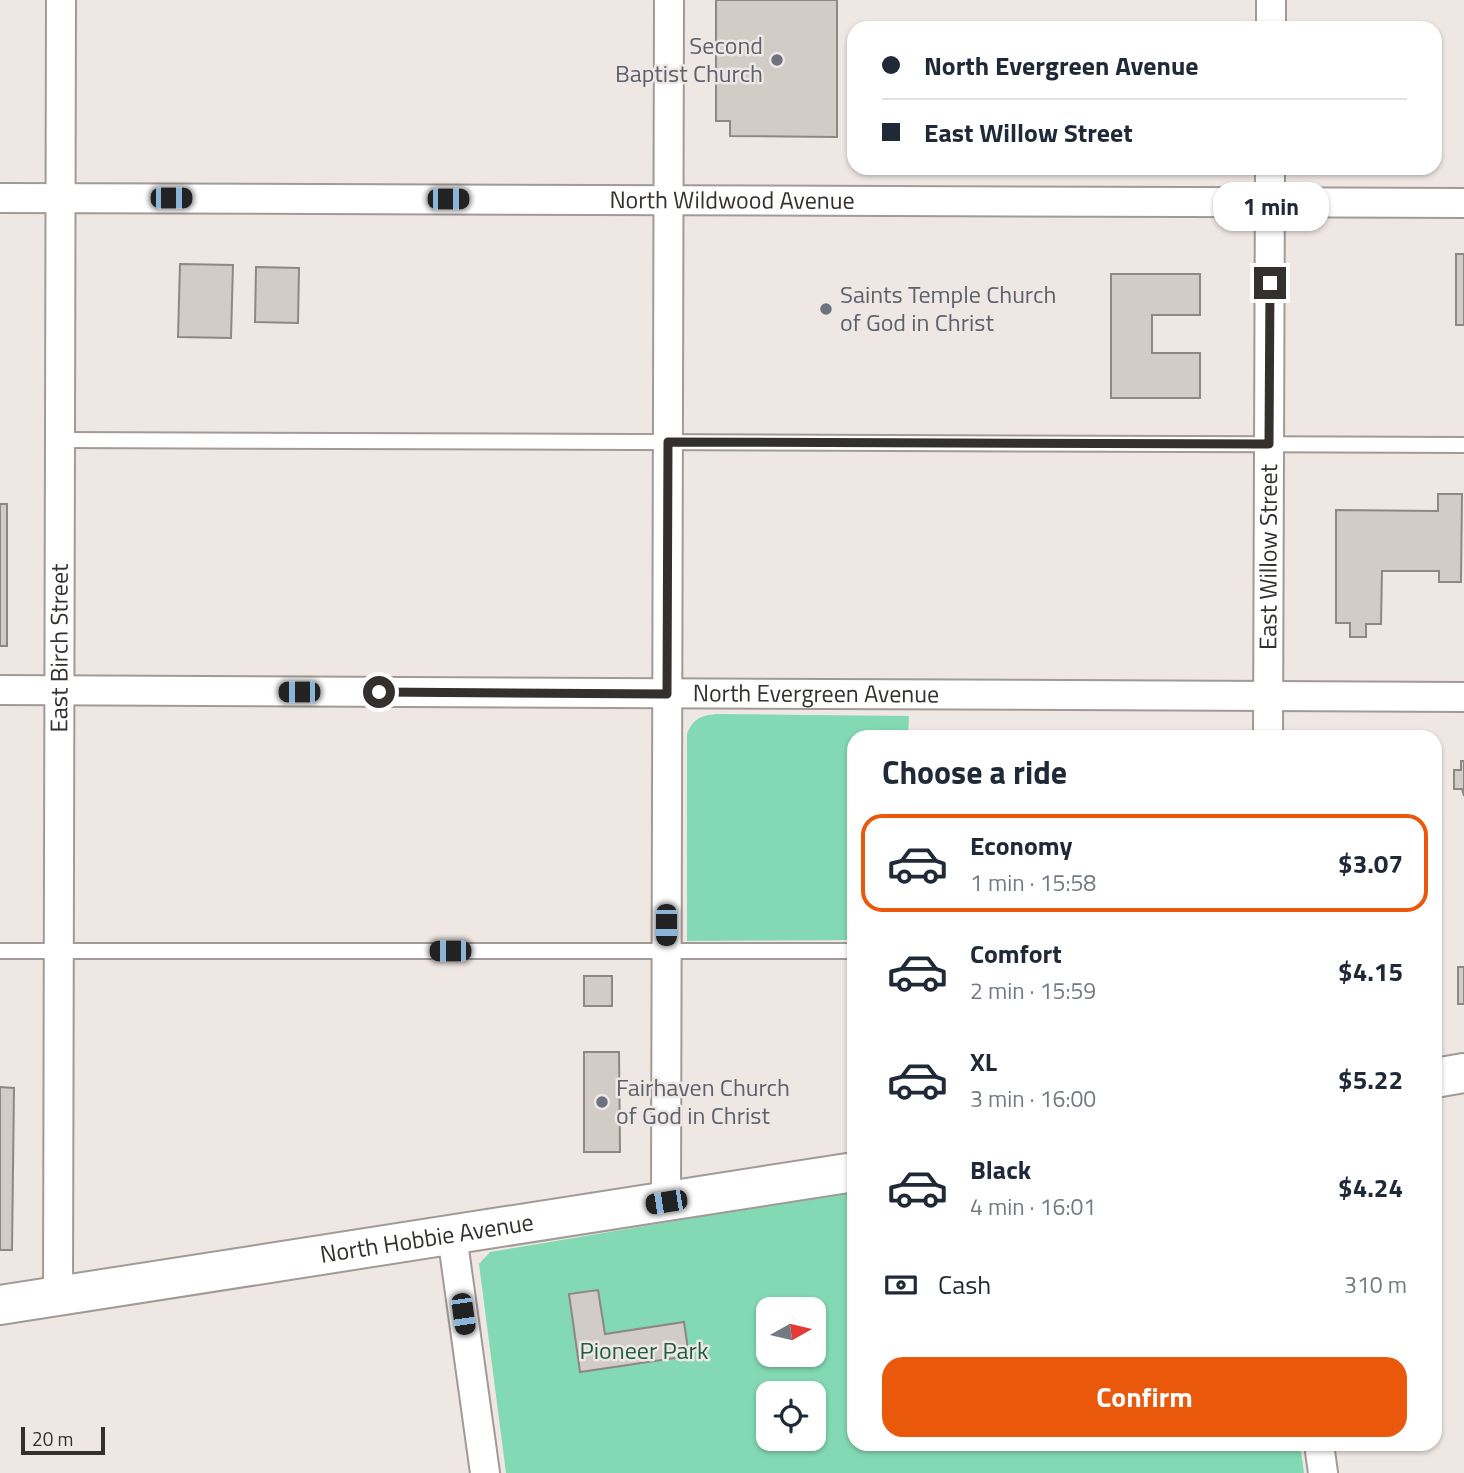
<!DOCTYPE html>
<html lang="en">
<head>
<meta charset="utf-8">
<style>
  :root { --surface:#fff; --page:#f2f2f3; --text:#1f2937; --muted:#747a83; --line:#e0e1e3; --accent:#ea580c }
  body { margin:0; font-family:"Titillium Web",sans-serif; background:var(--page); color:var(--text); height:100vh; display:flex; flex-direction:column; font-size:26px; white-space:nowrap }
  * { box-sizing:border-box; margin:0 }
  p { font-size:23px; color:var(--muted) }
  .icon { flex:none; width:38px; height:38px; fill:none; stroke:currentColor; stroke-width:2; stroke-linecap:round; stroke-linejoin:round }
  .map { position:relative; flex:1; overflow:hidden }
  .side { position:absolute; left:847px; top:730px; width:595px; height:721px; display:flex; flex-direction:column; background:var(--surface); border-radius:21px; box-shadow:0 2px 5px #0004 }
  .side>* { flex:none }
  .top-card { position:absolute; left:847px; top:21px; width:595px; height:154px; border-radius:21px; box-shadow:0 2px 5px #0004; display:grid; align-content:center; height:154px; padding:0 35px; background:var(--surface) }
  .needle { width:46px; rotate:82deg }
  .fabs { position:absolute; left:756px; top:1297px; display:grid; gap:14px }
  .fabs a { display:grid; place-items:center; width:70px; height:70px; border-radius:14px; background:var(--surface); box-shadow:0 2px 5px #0004; font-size:35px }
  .scale { position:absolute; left:21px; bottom:18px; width:84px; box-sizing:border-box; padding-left:7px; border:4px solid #33302e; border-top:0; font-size:19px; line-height:24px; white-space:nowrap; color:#33302e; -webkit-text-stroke:5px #efe7e3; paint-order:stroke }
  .end { position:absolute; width:32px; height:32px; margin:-16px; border:9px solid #33302e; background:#fff; box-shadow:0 0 0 4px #fff }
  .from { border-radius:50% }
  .bubble { position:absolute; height:49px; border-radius:21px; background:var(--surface); box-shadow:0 2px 5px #0004; font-size:23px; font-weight:700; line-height:49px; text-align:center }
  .car { position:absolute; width:21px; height:42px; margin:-21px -10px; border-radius:9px; box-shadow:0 0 5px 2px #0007; background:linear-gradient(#222 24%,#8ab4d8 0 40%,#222 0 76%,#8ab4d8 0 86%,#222 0) }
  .top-card b { display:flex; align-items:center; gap:24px; height:66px; font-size:26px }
  .top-card b+b { border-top:2px solid var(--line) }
  .top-card i { width:18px; height:18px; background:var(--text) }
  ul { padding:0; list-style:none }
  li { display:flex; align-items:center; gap:21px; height:98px; margin:0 14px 10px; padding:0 21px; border:4px solid transparent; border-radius:21px }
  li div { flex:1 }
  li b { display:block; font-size:26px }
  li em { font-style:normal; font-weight:700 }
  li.current { border-color:var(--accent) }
  li>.icon { width:63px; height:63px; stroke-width:1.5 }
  h2 { padding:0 35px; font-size:32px; line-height:84px }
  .pay { display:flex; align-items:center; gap:18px; height:77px; padding:0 35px; font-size:26px }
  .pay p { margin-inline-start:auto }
  .cta { display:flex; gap:14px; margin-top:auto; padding:14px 35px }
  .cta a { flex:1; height:80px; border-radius:21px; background:var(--accent); color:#fff; font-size:28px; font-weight:700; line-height:80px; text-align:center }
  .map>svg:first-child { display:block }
  .green { fill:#82d9b3; fill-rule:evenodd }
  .building { fill:#d1ccc6; stroke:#8d8882; stroke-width:2 }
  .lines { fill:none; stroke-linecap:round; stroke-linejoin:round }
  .lane-casing { stroke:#a19a96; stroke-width:18 }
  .street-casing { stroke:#a19a96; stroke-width:32 }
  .secondary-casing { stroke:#a19a96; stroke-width:42 }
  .lane { stroke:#fff; stroke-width:14 }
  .street { stroke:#fff; stroke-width:28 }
  .secondary { stroke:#fff; stroke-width:38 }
  .route { stroke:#33302e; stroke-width:9 }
  .worship-dot { fill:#6b7280; stroke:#efe7e3; stroke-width:2.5 }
  .labels { text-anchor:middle; stroke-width:5; stroke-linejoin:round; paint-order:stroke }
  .worship-label { font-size:24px; fill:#5b616d; stroke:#efe7e3; text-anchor:start }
  .street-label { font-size:24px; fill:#33302e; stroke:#efe7e3 }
  .park-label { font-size:24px; fill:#1b6046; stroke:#efe7e3 }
</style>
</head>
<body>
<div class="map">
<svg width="1464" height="1473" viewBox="0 0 1464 1473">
  <rect width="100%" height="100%" fill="#efe7e3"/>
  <!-- green -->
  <path class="green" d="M716,714L909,716L908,737H854V940L687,941V734C693,719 700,716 716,714Z
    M854,1191V1444H1300L1304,1473H506L479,1264L490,1252ZM768,1309H814V1354H768ZM768,1393H814V1438H768Z"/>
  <!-- building -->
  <path class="building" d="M716,0H837V137L730,136V121H716Z
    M1456,254H1464V325H1456Z
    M180,264L233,265L231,338L178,337Z
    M256,267L299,268L298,323L255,322Z
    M1111,274H1200V315H1152V353H1200V398H1111Z
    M1438,494H1462L1461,582H1439V571H1382L1381,624H1366V637H1350V623H1336V510L1438,511Z
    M0,504H7V646H0Z
    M1461,761H1464V796L1462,789H1454V770H1461Z
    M1458,967H1464V1004H1458Z
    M584,976H612V1006H584Z
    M584,1052H619L620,1152H584Z
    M0,1087L14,1088L12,1250H0Z
    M598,1290L605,1334L684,1322L689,1356L580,1372L569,1294Z
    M854,1292V1334L848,1293Z"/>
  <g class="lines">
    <defs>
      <path id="lane" d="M60,440L1464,445
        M0,951H854"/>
      <g id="street">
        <path d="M1271,28V0"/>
        <path id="s1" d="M0,198L1464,203"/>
        <path id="s2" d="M0,690L1464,697"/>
        <path id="s3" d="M1268,737L1270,168"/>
        <path d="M666,1202L669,0"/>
        <path d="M452,1235L485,1473"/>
        <path id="s4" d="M58,1296L61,0"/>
        <path d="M1319,1444L1323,1473"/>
      </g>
      <g id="secondary">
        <path d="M1435,1078L1464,1073"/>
        <path id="s5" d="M0,1305L854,1172"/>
      </g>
    </defs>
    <!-- lane casing -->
    <use href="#lane" class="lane-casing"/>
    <!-- street casing -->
    <use href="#street" class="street-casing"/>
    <!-- secondary casing -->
    <use href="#secondary" class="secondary-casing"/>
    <!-- lane -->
    <use href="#lane" class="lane"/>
    <!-- street -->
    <use href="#street" class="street"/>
    <!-- secondary -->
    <use href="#secondary" class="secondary"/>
  </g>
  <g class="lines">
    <!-- route -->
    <path class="route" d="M379,692L667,694L668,442L1269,444L1270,283"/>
  </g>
  <!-- markers -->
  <g class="worship-dot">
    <circle cx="777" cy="60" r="7"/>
    <circle cx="826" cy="309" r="7"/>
    <circle cx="602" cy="1102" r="7"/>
  </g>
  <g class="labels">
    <!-- worship labels -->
    <g class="worship-label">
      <text x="763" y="54" text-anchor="end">Second<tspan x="763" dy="28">Baptist Church</tspan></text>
      <text x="840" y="303">Saints Temple Church<tspan x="840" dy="28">of God in Christ</tspan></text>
      <text x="616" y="1096">Fairhaven Church<tspan x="616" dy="28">of God in Christ</tspan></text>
    </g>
    <!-- street labels -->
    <g class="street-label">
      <text dy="8" stroke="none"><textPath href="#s1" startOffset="732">North Wildwood Avenue</textPath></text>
      <text dy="8" stroke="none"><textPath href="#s3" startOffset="180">East Willow Street</textPath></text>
      <text dy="8" stroke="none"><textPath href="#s4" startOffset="648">East Birch Street</textPath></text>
      <text dy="8" stroke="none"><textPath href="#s2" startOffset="816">North Evergreen Avenue</textPath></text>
      <text dy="8" stroke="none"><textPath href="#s5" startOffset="432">North Hobbie Avenue</textPath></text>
    </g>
    <!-- park labels -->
    <g class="park-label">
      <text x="644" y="1359">Pioneer Park</text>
    </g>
  </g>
</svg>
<div class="fabs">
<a><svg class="needle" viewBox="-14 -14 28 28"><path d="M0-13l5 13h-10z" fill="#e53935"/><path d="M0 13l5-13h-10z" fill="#747a83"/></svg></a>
<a><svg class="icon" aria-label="locate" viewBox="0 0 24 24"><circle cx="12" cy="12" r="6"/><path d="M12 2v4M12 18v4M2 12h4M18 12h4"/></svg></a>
</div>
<div class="scale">20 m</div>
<i class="end from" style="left:379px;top:692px"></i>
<i class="end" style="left:1270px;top:283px"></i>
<div class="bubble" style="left:1213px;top:182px;width:116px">1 min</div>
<i class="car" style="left:171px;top:198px;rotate:90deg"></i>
<i class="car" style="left:448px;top:199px;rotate:90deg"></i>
<i class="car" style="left:299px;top:692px;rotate:270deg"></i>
<i class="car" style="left:666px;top:925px;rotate:180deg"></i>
<i class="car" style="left:450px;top:951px;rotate:270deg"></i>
<i class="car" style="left:666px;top:1202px;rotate:261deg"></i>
<i class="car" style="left:463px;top:1314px;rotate:172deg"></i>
<div class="top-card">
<b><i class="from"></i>North Evergreen Avenue</b>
<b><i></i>East Willow Street</b>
</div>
<section class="side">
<h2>Choose a ride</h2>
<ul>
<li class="current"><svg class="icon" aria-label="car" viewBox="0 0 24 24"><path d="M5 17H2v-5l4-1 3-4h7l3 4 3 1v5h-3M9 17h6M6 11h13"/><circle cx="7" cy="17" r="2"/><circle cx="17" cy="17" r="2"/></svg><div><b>Economy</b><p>1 min · 15:58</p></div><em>$3.07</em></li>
<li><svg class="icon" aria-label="car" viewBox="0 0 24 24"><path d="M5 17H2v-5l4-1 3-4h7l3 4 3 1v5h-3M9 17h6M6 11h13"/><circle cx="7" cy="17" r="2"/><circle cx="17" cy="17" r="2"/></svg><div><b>Comfort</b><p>2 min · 15:59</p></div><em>$4.15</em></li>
<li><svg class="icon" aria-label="car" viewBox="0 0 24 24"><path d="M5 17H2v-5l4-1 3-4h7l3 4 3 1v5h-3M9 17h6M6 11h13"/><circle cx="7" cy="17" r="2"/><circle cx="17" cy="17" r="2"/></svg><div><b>XL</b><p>3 min · 16:00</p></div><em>$5.22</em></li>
<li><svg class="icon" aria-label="car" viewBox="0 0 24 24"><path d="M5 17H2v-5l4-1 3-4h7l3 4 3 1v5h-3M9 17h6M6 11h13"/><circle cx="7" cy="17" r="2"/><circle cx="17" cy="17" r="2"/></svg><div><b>Black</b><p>4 min · 16:01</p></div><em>$4.24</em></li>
</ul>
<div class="pay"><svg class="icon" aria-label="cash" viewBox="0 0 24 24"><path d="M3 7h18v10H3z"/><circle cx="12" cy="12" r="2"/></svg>Cash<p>310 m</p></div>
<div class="cta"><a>Confirm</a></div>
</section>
</div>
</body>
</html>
